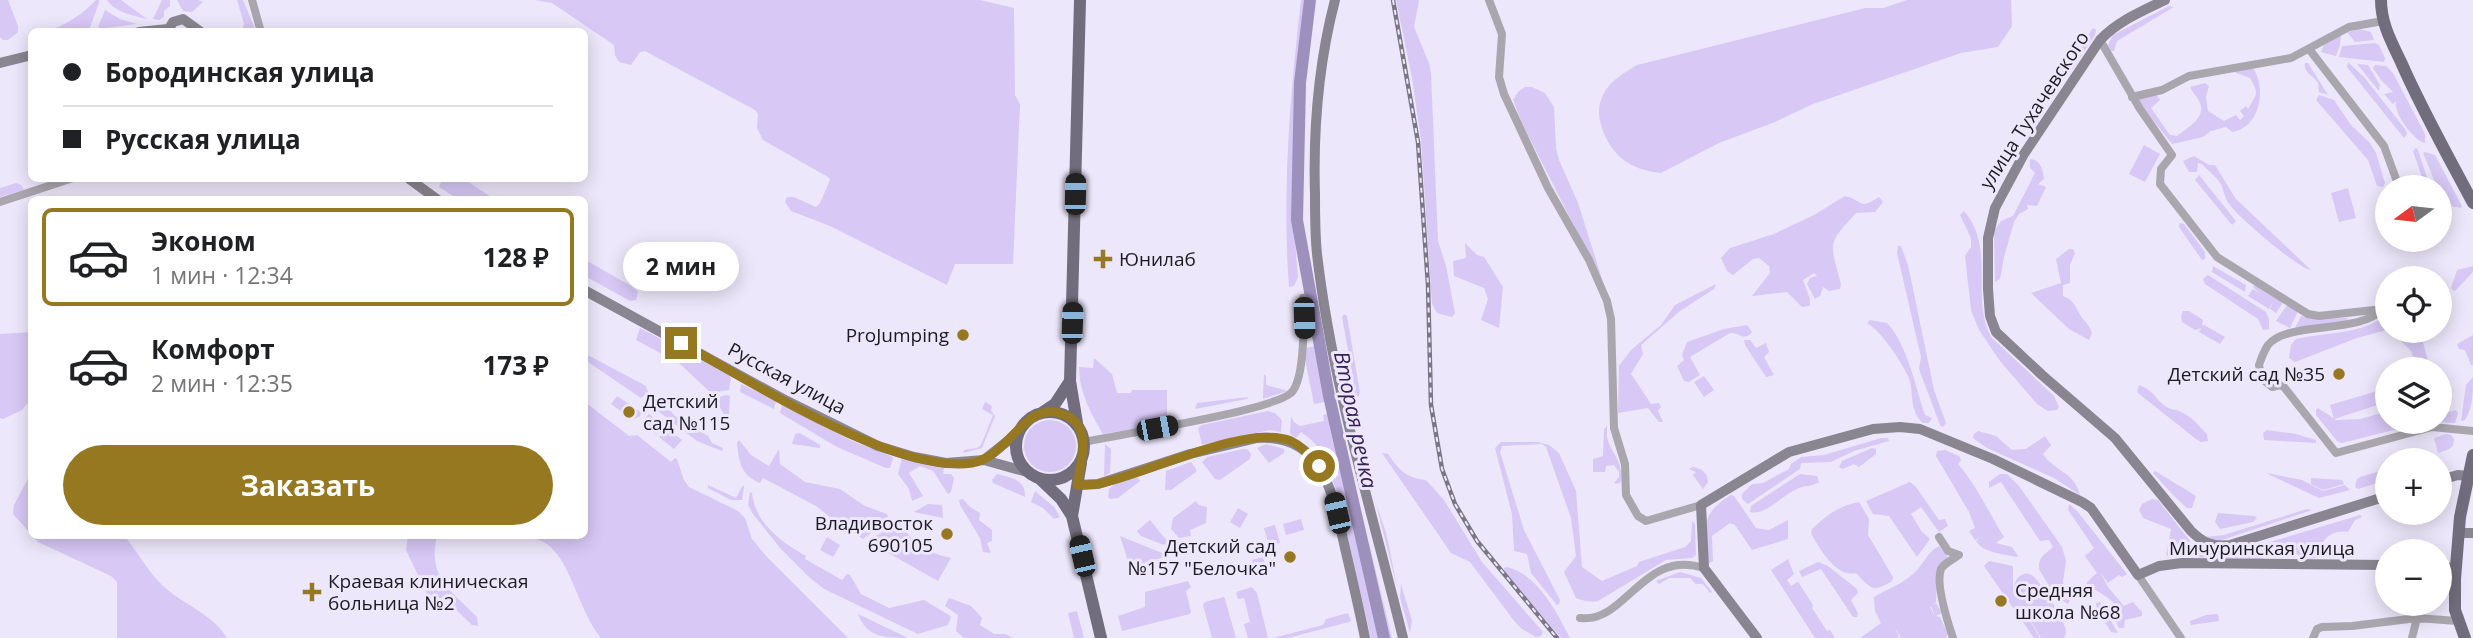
<!DOCTYPE html>
<html lang="ru">
<head>
<meta charset="utf-8">
<style>
  :root { --surface:#fff; --page:#f6f6f6; --text:#202124; --muted:#757577; --line:#e0e0e0; --accent:#957820 }
  body { margin:0; font-family:"Open Sans",sans-serif; background:var(--page); color:var(--text); height:100vh; display:flex; flex-direction:column; font-size:26px; white-space:nowrap }
  * { box-sizing:border-box; margin:0 }
  p { font-size:23px; color:var(--muted) }
  .icon { flex:none; width:38px; height:38px; fill:none; stroke:currentColor; stroke-width:2; stroke-linecap:round; stroke-linejoin:round }
  .map { position:relative; flex:1; overflow:hidden }
  .side { position:absolute; left:28px; top:196px; width:560px; height:343px; display:flex; flex-direction:column; background:var(--surface); border-radius:10px; box-shadow:0 4px 18px #0003 }
  .side>* { flex:none }
  .top-card { position:absolute; left:28px; top:28px; width:560px; height:154px; border-radius:10px; box-shadow:0 4px 18px #0003; display:grid; align-content:center; height:154px; padding:0 35px; background:var(--surface) }
  .needle { width:46px; rotate:255deg }
  .tools { position:absolute; left:2375px; top:175px; display:grid; gap:14px }
  .tools a { display:grid; place-items:center; width:77px; height:77px; border-radius:50%; background:var(--surface); box-shadow:0 4px 18px #0003; font-size:35px }
  .end { position:absolute; width:32px; height:32px; margin:-16px; border:9px solid #957820; background:#fff; box-shadow:0 0 0 4px #fff }
  .from { border-radius:50% }
  .bubble { position:absolute; height:49px; border-radius:24px; background:var(--surface); box-shadow:0 4px 18px #0003; font-size:23px; font-weight:700; line-height:49px; text-align:center }
  .car { position:absolute; width:21px; height:42px; margin:-21px -10px; border-radius:9px; box-shadow:0 0 5px 2px #0007; background:linear-gradient(#222 24%,#8ab4d8 0 40%,#222 0 76%,#8ab4d8 0 86%,#222 0) }
  .top-card b { display:flex; align-items:center; gap:24px; height:66px; font-size:26px }
  .top-card b+b { border-top:2px solid var(--line) }
  .top-card i { width:18px; height:18px; background:var(--text) }
  ul { padding:12px 0 0; list-style:none }
  li { display:flex; align-items:center; gap:21px; height:98px; margin:0 14px 10px; padding:0 21px; border:4px solid transparent; border-radius:10px }
  li div { flex:1 }
  li b { display:block; font-size:26px }
  li em { font-style:normal; font-weight:700 }
  li.active { border-color:var(--accent) }
  li>.icon { width:63px; height:63px; stroke-width:1.5 }
  .button { display:flex; gap:14px; margin-top:auto; padding:14px 35px }
  .button a { flex:1; height:80px; border-radius:42px; background:var(--accent); color:#fff; font-size:28px; font-weight:700; line-height:80px; text-align:center }
  .map>svg:first-child { display:block }
  .green { fill:#d7c8f5 }
  .lines { fill:none; stroke-linecap:round; stroke-linejoin:round }
  .river { stroke:#9e90bc; stroke-width:12 }
  .street { stroke:#a9a6ae; stroke-width:8 }
  .secondary { stroke:#898591; stroke-width:10 }
  .primary { stroke:#726d7c; stroke-width:12 }
  .rail-casing { stroke:#7a7683; stroke-width:4.5 }
  .rail { stroke:#ede7fb; stroke-width:2; stroke-dasharray:5; stroke-linecap:butt }
  .route { stroke:#957820; stroke-width:9 }
  .poi-dot { fill:#957820; stroke:#ede7fb; stroke-width:2.5 }
  .labels { text-anchor:middle; stroke-width:6; stroke-linejoin:round; paint-order:stroke }
  .street-label { font-size:19px; fill:#1d1a21; stroke:#ede7fb }
  .poi-label { font-size:19px; fill:#1d1a21; stroke:#ede7fb; text-anchor:start }
  .water-label { font-size:21px; font-style:italic; fill:#372058; stroke:#ede7fb }
</style>
</head>
<body>
<div class="map">
<svg width="2473" height="638" viewBox="0 0 2473 638">
  <rect width="100%" height="100%" fill="#ede7fb"/>
  <!-- green -->
  <path class="green" d="M0,0H8L18,26V32L8,40H3L0,37Z
    M96,0H99V3L89,30L48,31C66,25 83,14 96,0Z
    M107,0H121L147,19C133,15 116,13 107,0Z
    M162,0H170V6L164,11V17L159,20L153,19Z
    M177,0H198L203,2L192,12L183,11Z
    M237,0H243L256,31H242L244,24Z
    M535,0H980L1014,8L1015,95L1020,104L1013,264H955L947,285L830,226L791,211L785,202L787,197H794L816,207L820,203L830,180L828,177L763,140L757,128L758,114L755,110L645,51L640,52L631,65L619,62L615,55L614,45L552,3Z
    M1301,0H1306C1294,95 1289,181 1298,277L1294,286L1289,287C1282,190 1290,95 1301,0Z
    M1396,0H1419L1414,27L1429,63L1431,73L1438,241L1446,266L1455,313L1452,317L1437,313L1432,304L1421,140L1412,78Z
    M1907,0H2011L2012,26L1998,47L1961,53L1813,104L1775,122L1719,143L1661,173C1630,170 1610,155 1601,125C1598,114 1598,104 1604,93C1610,81 1625,72 1637,65L1865,8H1883Z
    M2169,6L2174,7L2117,41L2114,51H2111L2108,45L2113,35Z
    M105,10L120,19L137,24L100,29L98,27Z
    M2093,28L2096,30L2095,35L2069,74L2064,77L2062,73Z
    M2359,29L2371,32L2374,40L2355,42L2347,32Z
    M2341,34L2340,45L2336,56L2321,52L2324,45Z
    M2375,43L2379,45L2385,58L2384,62L2339,57L2342,46Z
    M2348,62L2364,77L2405,129L2407,134L2404,138L2347,67Z
    M2305,63H2308L2328,95L2319,92L2318,83C2314,76 2303,73 2305,63Z
    M2357,64L2368,65L2380,85L2379,91Z
    M2375,65L2386,66L2393,73L2425,134V143C2414,141 2393,113 2396,101L2393,104L2384,94L2393,92L2381,80L2373,68Z
    M2253,68C2267,89 2260,128 2232,132L2226,127L2211,131L2203,137L2172,144L2139,103V98L2157,95L2160,100L2151,108L2170,135L2177,136C2188,128 2208,116 2199,101C2196,95 2192,92 2190,87L2205,83L2209,86L2206,97L2208,111L2224,121L2236,115L2240,120L2244,116L2240,111L2246,106L2248,109C2256,94 2260,95 2250,78L2234,72L2235,70Z
    M1525,87H1532L1545,93L1554,107L1556,148L1559,160L1578,203L1604,285L1522,123L1513,100L1518,92Z
    M2319,95L2334,100L2351,125L2370,143L2376,153L2385,183L2383,187L2377,186L2368,160L2316,100Z
    M2144,145L2160,154L2145,182L2129,174Z
    M2416,148L2418,150L2430,187L2425,186L2413,151Z
    M2425,152L2435,155L2462,206L2461,208L2444,205L2440,187H2437L2423,153Z
    M2194,156L2209,165H2215L2236,199L2311,270C2300,270 2237,216 2230,205C2225,199 2224,191 2221,184C2216,176 2208,171 2202,164L2198,163L2197,172H2189L2183,161Z
    M2030,159C2041,160 2043,170 2044,179L2038,184L2046,187L2037,206L2027,205L2028,209L2019,214L2014,222L2004,257L2000,279L1995,282L1994,231L2001,221L2013,216L2035,173L2030,168Z
    M2199,175L2236,221L2232,225L2195,180Z
    M442,179H464L494,199H458L439,187Z
    M16,183L21,185L24,190L0,197V188Z
    M2348,188L2356,218L2339,222L2331,193Z
    M1845,196C1863,200 1858,211 1879,197L1883,202L1875,212L1856,213C1826,246 1830,241 1841,284L1840,289L1829,291L1823,287L1820,296L1815,299L1807,284L1810,278L1817,276L1814,273L1803,280L1810,299V306L1802,307L1787,292L1752,296L1770,273L1769,266L1759,258L1753,259L1733,275L1727,271L1721,258L1730,248L1774,234L1814,215Z
    M1964,211C1997,249 1969,300 1992,338L2054,396L2059,407L2057,410L2048,411L2037,404L2000,361L1979,330L1971,310L1965,256L1971,247V238L1960,215Z
    M2180,223L2184,224L2205,252V259L2202,260L2179,227Z
    M1465,243L1477,255L1484,257L1503,287L1499,328L1481,320L1488,299L1484,288L1454,276L1453,261L1466,258Z
    M1898,246H1901L1908,265L1934,390L1946,423L1943,427L1940,425L1919,369L1921,357L1897,253Z
    M2069,249H2073L2075,253L2070,265V283L2063,285V296C2073,300 2074,304 2079,313C2084,322 2088,322 2092,333L2089,340L2069,329L2031,293L2061,283L2056,259Z
    M584,259L631,286L638,292L636,300L630,301L585,276Z
    M2213,266L2246,285L2245,292L2212,272Z
    M2473,266V272L2455,291L2453,290L2451,288L2457,270Z
    M2208,275L2266,312L2269,319V329L2263,330L2258,319L2205,284L2203,279Z
    M1716,284L1714,289L1680,311L1641,345L1643,354L1631,374L1651,404L1659,403L1661,407L1658,411L1663,422H1659L1648,408L1618,413L1619,366L1631,350L1661,325L1675,305Z
    M2255,285L2282,302V304L2276,313L2270,309L2274,301L2269,309L2248,296L2253,289L2261,294L2253,287Z
    M2287,305L2298,311L2290,328L2276,321Z
    M2183,311H2189L2203,320L2202,326L2204,325L2225,337L2220,344L2199,332L2201,328L2195,330L2182,322L2181,317Z
    M1344,314L1347,316L1360,393L1358,397L1353,398L1351,393L1355,389L1342,317Z
    M2387,314V330L2357,338L2295,362L2289,358L2291,345L2296,339C2326,332 2363,335 2387,314Z
    M2301,316L2317,319L2349,318L2343,322L2295,328Z
    M1870,320L1887,323C1907,343 1916,389 1925,415L1932,418L1929,423H1923C1908,410 1915,392 1908,376C1901,361 1881,331 1867,323Z
    M1747,325L1752,332C1745,342 1739,332 1730,333L1690,357L1700,375L1689,382L1684,381L1677,366L1684,360L1682,355L1687,342L1724,329Z
    M640,328L729,375L731,378L729,390L711,393L680,364L636,340Z
    M2391,331H2420L2428,361V369H2417L2411,351Z
    M31,332V399L22,410L3,419L0,418V334Z
    M2473,335V365H2471L2465,350L2459,349L2457,344Z
    M1744,340H1750L1756,348L1766,343L1769,352L1764,357L1774,375L1766,377L1745,345Z
    M1315,346L1324,349L1334,400L1314,404L1305,359L1306,348Z
    M584,353L646,386L648,392L641,398L585,360Z
    M1094,358L1112,374L1117,393H1131L1132,390H1167V423L1103,434C1091,414 1079,391 1079,367L1093,368Z
    M1264,374L1266,376V385L1288,391L1263,399Z
    M1704,376L1714,390L1704,397L1694,382Z
    M2473,377C2473,392 2473,408 2465,420L2461,421L2466,385Z
    M741,384L776,401L774,409L740,392Z
    M2139,385C2155,391 2154,398 2165,406C2170,410 2175,409 2181,412C2191,416 2199,426 2207,434L2208,441L2201,442L2196,439L2143,397L2137,392Z
    M2387,388V402L2334,419L2330,405Z
    M726,395L730,396L729,415L726,418L716,401L719,397Z
    M617,396L642,413L639,417L632,419L611,404Z
    M652,396L664,403L675,416L708,436L712,443L723,448L722,451L697,441L645,401Z
    M1248,397L1247,399L1195,409L1197,403Z
    M585,402L629,436L637,435L671,462L675,458L677,459L684,480L689,487L738,511L745,518L752,539L767,557L848,638H601C578,610 572,563 547,544C541,540 533,538 526,536H584V433L587,431L588,423L585,420Z
    M985,402L992,406L991,411L995,416L982,448L963,453L964,450L977,448L981,445L993,415L982,409Z
    M782,405L852,441L891,456L893,458L890,468H886L837,447L780,413Z
    M2318,408L2336,420L2361,419L2387,411V422H2415L2413,425L2342,443L2337,441L2316,415V410Z
    M2456,410L2458,414L2455,423L2428,422H2440V415Z
    M1268,411L1275,413L1282,420L1281,432L1270,430L1202,445L1198,428L1202,425Z
    M1337,411L1392,638H1371L1337,491L1332,480L1339,475C1328,457 1318,444 1301,432L1296,438L1290,434L1291,416L1294,422L1300,426L1324,421L1323,415Z
    M649,414L664,426L656,434L641,423Z
    M1024 446a26 26 0 1 1 52 0a26 26 0 1 1-52 0Z
    M1607,426C1607,430 1607,433 1607,437C1610,452 1624,461 1621,482L1617,484L1614,483L1619,477V472L1614,465L1606,466L1605,472H1593V459L1603,456L1604,429Z
    M667,429L682,440L674,449L659,437Z
    M2267,430L2296,434L2316,440V443L2264,440L2263,433Z
    M1978,431L1996,436L2012,450L2026,449L2045,436L2051,445L2043,454C2056,473 2074,471 2080,495L2054,478L1987,448L1973,438L1974,434Z
    M800,433L820,445V448L792,444L795,434Z
    M2446,434L2451,435L2454,439C2454,450 2447,450 2438,453L2434,438Z
    M1881,438H1888L1889,441L1854,451L1831,462L1801,463L1800,469L1754,500L1748,504L1742,499V494L1752,484L1763,483L1789,469L1791,464L1801,457L1824,455Z
    M739,440L751,455L769,466L779,449L780,464L805,482L840,489L865,506L887,514L889,520L863,539L850,531L851,526L837,518L834,520L816,506L763,478L760,483C741,475 739,463 737,443Z
    M1501,442H1538L1549,445L1559,453L1576,491L1582,567L1602,581L1637,566L1639,562L1685,547L1691,541L1692,521L1695,524L1696,555L1692,558L1666,560L1598,601C1591,603 1582,600 1576,598L1564,572L1576,556L1571,518L1546,447L1542,444L1502,446L1500,452L1524,530L1560,600L1559,604L1557,605L1531,573L1527,554L1514,551L1512,514L1495,448Z
    M1105,444L1111,449L1110,473L1104,476Z
    M1266,444L1284,449V453L1269,463L1257,448Z
    M1872,448L1876,449V454L1859,467L1854,464L1843,469L1839,467L1842,461Z
    M1243,449H1247L1251,454L1250,459L1220,480L1215,479L1202,462L1207,457Z
    M1945,450L1959,456L1961,460L1958,464C1977,486 1989,513 2004,537L1996,543L2012,547L2018,556L2017,557C2004,554 1983,553 1976,541L1980,537L1975,540L1969,531L1975,528L1969,512L1936,456L1937,451Z
    M1382,453L1388,454C1399,470 1406,478 1426,480L1444,500L1482,562L1543,632L1541,636L1536,637L1522,629L1515,622L1470,562L1451,553Z
    M902,458L944,468L943,474H951L954,478L951,492L948,494L933,471L920,466L909,473L923,496L912,501L909,489L898,474Z
    M1191,462L1196,469V472L1171,490H1165L1166,471Z
    M1693,467C1702,469 1707,472 1708,482L1703,489L1693,475L1696,472L1689,469Z
    M2387,469V480L2358,489L2355,487L2357,479L2360,477Z
    M2155,471L2196,496L2192,508H2187L2173,495L2153,473Z
    M31,473L32,536H125C137,552 148,571 162,585C182,604 213,614 227,638H117V582L111,576L38,542L13,514L14,505Z
    M2266,473L2302,480L2323,491L2345,485L2350,490L2319,498Z
    M997,474C1011,478 1026,479 1025,497L993,483L992,480Z
    M1800,474L1817,476L1819,482C1811,487 1804,485 1797,489C1782,495 1766,516 1750,512L1751,506Z
    M2000,474H2007L2019,486L2062,547L2066,561L2063,582L2070,600L2068,604L2056,597L2040,571C2036,559 2045,554 2053,547L2049,540L2040,541L2001,482L1989,488V482Z
    M1135,478H1138L1140,481L1118,498L1110,499L1108,497L1109,489L1115,484Z
    M2311,478L2342,480L2344,484L2323,490L2311,484Z
    M1910,482L1916,487L1939,520L1945,519L1948,526L1939,532L1921,507L1911,514L1922,532L1930,539L1917,557L1889,516L1873,514L1866,501Z
    M708,485L736,498L743,485L744,487L742,500H731L708,488Z
    M1035,491L1054,507L1060,517L1054,519L1043,508L1031,502Z
    M750,492L752,493C755,523 782,543 806,556L805,559L842,580L847,574L850,575L861,594L889,608L924,600L949,615L951,617L948,625L918,634L824,589L810,578L780,548L753,514L748,505Z
    M1731,495L1734,496L1756,528L1769,530L1788,520V539L1752,550L1735,525L1730,523L1712,536L1713,561L1708,564C1707,529 1697,516 1731,495Z
    M963,499L970,507L980,513L979,520L992,530V541L987,543L991,553L983,552L980,538L960,505L959,500Z
    M2152,499L2158,500L2190,541V545L2170,558L2166,555L2171,529L2143,518L2139,510L2142,504Z
    M1196,501L1199,505L1207,507L1206,523L1190,530L1191,536L1179,538L1171,529L1173,518Z
    M1859,502L1869,519L1868,535L1893,577L1892,581C1873,593 1871,589 1856,573C1836,578 1819,548 1811,533L1812,529C1827,515 1838,506 1859,502Z
    M928,504L942,505L943,518L914,512Z
    M1376,504L1386,532L1397,586L1396,583Z
    M2069,504L2077,511L2127,574L2122,577L2119,575L2108,583L2100,572L2108,587L2124,606L2133,602L2142,612V616L2125,620L2124,628H2119C2115,621 2114,616 2119,610C2111,596 2097,593 2086,583L2097,573L2085,556L2094,548L2068,510Z
    M1238,508L1248,514L1240,528L1230,522Z
    M2307,509L2312,510L2222,540H2214L2205,537L2224,535Z
    M2218,513L2254,516L2257,518L2253,522L2220,529L2215,522Z
    M2360,515L2362,517L2355,520L2348,532C2329,529 2321,542 2315,558C2301,560 2297,556 2290,546L2270,550L2263,559L2179,557L2195,547L2213,552L2257,546Z
    M1301,519L1304,530L1286,535L1283,524Z
    M1150,520L1168,542L1164,545L1141,536L1137,531Z
    M899,523C915,544 924,552 951,558L938,581L867,541Z
    M1275,525L1280,543L1269,546L1264,528Z
    M408,536H437C427,578 451,590 477,617L478,626L472,625L449,603L427,594L406,550Z
    M1120,536L1167,555L1168,556L1130,567Z
    M827,537L840,545L833,557L820,550Z
    M1939,546L1947,555L1948,559L1937,571L1936,602L1930,607L1935,616L1931,606L1936,603L1942,613L1936,616L1940,617L1948,634L1946,638H1901L1895,628L1899,637L1897,638H1860L1881,623L1875,611L1874,597C1887,589 1901,585 1913,574C1924,565 1926,553 1939,546Z
    M1263,557L1268,575L1257,578L1252,560Z
    M1788,559L1794,574L1787,580L1791,586L1797,582L1799,583L1813,605L1812,608L1827,631L1830,630L1835,638H1815L1771,570Z
    M1989,561L2013,566V593C2012,581 2024,565 2036,579C2045,589 2061,615 2065,627C2067,632 2066,633 2064,638H2041L2017,598L2040,638H2034L1984,566Z
    M1818,562L1828,566L1857,589L1858,593L1851,600L1858,613L1857,617H1853L1821,569L1802,577L1799,571Z
    M1507,567C1537,574 1557,612 1570,638H1561L1505,573L1504,568Z
    M1680,572L1701,578L1712,592L1710,593L1703,584H1696L1690,578H1669L1659,584L1656,581Z
    M1188,581L1191,587L1186,591L1191,612L1190,614L1122,631L1118,616L1145,607V592Z
    M1401,584L1412,621L1410,633L1400,598Z
    M1252,587L1257,593L1268,638H1248L1244,624L1250,622L1244,598L1238,599L1236,592Z
    M1224,597L1225,599L1236,638H1212L1203,605L1205,602Z
    M949,598L971,606L982,618L980,625L994,634H1005L1013,638H964L956,631L958,615L945,606Z
    M2100,602L2118,633L2111,632L2097,610L2096,603Z
    M1077,611L1084,638H1074L1068,613Z
    M1348,613L1351,621L1349,622L1288,638H1273L1323,625L1326,619Z
    M858,614L908,638C886,638 867,638 858,614Z
    M2218,614L2219,621L2191,625L2190,621L2206,615Z"/>
  <g class="lines">
    <!-- river -->
    <path class="river" d="M1310,0L1300,83L1297,220L1329,396L1384,638"/>
    <!-- street -->
    <path class="street" d="M252,0L261,32
      M1489,0L1502,34L1499,77L1504,94L1548,188L1589,260L1607,301L1611,319L1614,428L1625,464L1626,495L1638,516L1646,521L1701,505
      M2100,40L2140,109L2172,155L2161,169L2160,184L2217,257L2308,314L2319,316L2383,309
      M2309,49L2384,146L2399,187
      M2132,97L2162,90L2189,76L2291,58L2349,27L2383,21
      M0,202L73,178
      M2440,221L2445,216
      M2383,309C2358,335 2289,320 2268,345C2264,351 2261,359 2259,365L2262,379L2272,387L2280,385L2284,387L2336,453L2432,427L2473,431
      M1084,442C1117,435 1277,410 1292,392C1305,377 1304,319 1303,298
      M1939,537L1948,551L1959,555C1954,559 1944,563 1941,569C1935,584 1948,623 1953,638
      M2138,575L2181,638
      M1580,618C1626,624 1643,548 1704,568
      M2313,638L2317,629L2322,627L2352,626L2417,618L2457,621
      M2412,638L2417,618"/>
    <!-- secondary -->
    <path class="secondary" d="M1335,0C1318,65 1313,128 1315,195C1315,215 1315,235 1317,254C1332,384 1372,511 1403,638
      M2165,0C2142,11 2118,21 2100,40L2024,154L1995,208L1988,238V289L1990,316L1996,332L2042,375L2115,438L2191,531C2203,543 2213,547 2230,545L2387,496
      M139,32L168,29
      M167,32L173,22L183,19L201,32
      M0,63L32,55
      M408,178L438,200
      M584,290L783,399L878,446L914,457L946,463L984,460L1027,472
      M984,460L1019,432
      M2440,480L2458,475L2468,476
      M1077,485L1098,484L1190,454L1257,438C1325,433 1333,497 1345,548C1352,578 1359,608 1365,638
      M2458,533H2473
      M2440,567L2456,568
      M1757,638L1704,568L1701,505L1789,452L1873,429L1900,427L1920,429L1993,459L2082,502L2091,508L2138,575L2159,566L2182,563L2387,565"/>
    <!-- primary -->
    <path class="primary" d="M2381,0C2381,23 2391,41 2401,62C2422,110 2448,156 2473,203
      M1016 446a34 34 0 1 1 68 0a34 34 0 1 1-68 0Z
      M1043,412L1055,404L1070,381
      M1077,423L1070,381L1080,0
      M1040,479L1061,499L1072,516L1101,638
      M1072,516L1081,463
      M2465,638L2455,610V579L2460,517L2473,455"/>
    <defs>
      <path id="rail" d="M1393,0L1418,142L1428,285L1431,405L1442,469L1455,504L1477,541L1557,638"/>
    </defs>
    <!-- rail casing -->
    <use href="#rail" class="rail-casing"/>
    <!-- rail -->
    <use href="#rail" class="rail"/>
  </g>
  <g class="lines">
    <!-- route -->
    <path class="route" d="M681,343C751,381 893,474 972,463C1008,457 1024,403 1059,413C1095,422 1081,460 1077,485C1084,485 1091,485 1098,484C1146,475 1245,423 1291,441C1302,446 1311,456 1319,466"/>
  </g>
  <!-- markers -->
  <g class="poi-dot">
    <path d="M1099.5 248.5h7v7h7v7h-7v7h-7v-7h-7v-7h7z"/>
    <circle cx="963" cy="335" r="7"/>
    <circle cx="2339" cy="374" r="7"/>
    <circle cx="629" cy="412" r="7"/>
    <circle cx="947" cy="534" r="7"/>
    <circle cx="1290" cy="557" r="7"/>
    <path d="M308.5 581.5h7v7h7v7h-7v7h-7v-7h-7v-7h7z"/>
    <circle cx="2001" cy="601" r="7"/>
  </g>
  <g class="labels">
    <!-- street labels -->
    <g class="street-label">
      <text transform="translate(2034 110) rotate(-57)" y="7">улица Тухачевского</text>
      <text transform="translate(787 378) rotate(28)" y="7">Русская улица</text>
      <text x="2262" y="555">Мичуринская улица</text>
    </g>
    <!-- poi labels -->
    <g class="poi-label">
      <text x="1119" y="266">Юнилаб</text>
      <text x="949" y="342" text-anchor="end">ProJumping</text>
      <text x="2325" y="381" text-anchor="end">Детский сад №35</text>
      <text x="643" y="408">Детский<tspan x="643" dy="22">сад №115</tspan></text>
      <text x="933" y="530" text-anchor="end">Владивосток<tspan x="933" dy="22">690105</tspan></text>
      <text x="1276" y="553" text-anchor="end">Детский сад<tspan x="1276" dy="22">№157 "Белочка"</tspan></text>
      <text x="328" y="588">Краевая клиническая<tspan x="328" dy="22">больница №2</tspan></text>
      <text x="2015" y="597">Средняя<tspan x="2015" dy="22">школа №68</tspan></text>
    </g>
    <!-- water labels -->
    <g class="water-label">
      <text transform="translate(1355 420) rotate(78)" y="7">Вторая речка</text>
    </g>
  </g>
</svg>
<div class="tools">
<a><svg class="needle" viewBox="-14 -14 28 28"><path d="M0-13l5 13h-10z" fill="#e53935"/><path d="M0 13l5-13h-10z" fill="#757577"/></svg></a>
<a><svg class="icon" aria-label="locate" viewBox="0 0 24 24"><circle cx="12" cy="12" r="6"/><path d="M12 2v4M12 18v4M2 12h4M18 12h4"/></svg></a>
<a><svg class="icon" aria-label="layers" viewBox="0 0 24 24"><path d="M12 4l9 5-9 5-9-5zM3 14l9 5 9-5"/></svg></a>
<a>+</a>
<a>−</a>
</div>
<i class="end from" style="left:1319px;top:466px"></i>
<i class="end" style="left:681px;top:343px"></i>
<div class="bubble" style="left:623px;top:242px;width:116px">2 мин</div>
<i class="car" style="left:1075px;top:194px;rotate:1deg"></i>
<i class="car" style="left:1304px;top:318px;rotate:178deg"></i>
<i class="car" style="left:1072px;top:323px;rotate:2deg"></i>
<i class="car" style="left:1157px;top:428px;rotate:79deg"></i>
<i class="car" style="left:1337px;top:513px;rotate:347deg"></i>
<i class="car" style="left:1082px;top:556px;rotate:347deg"></i>
<div class="top-card">
<b><i class="from"></i>Бородинская улица</b>
<b><i></i>Русская улица</b>
</div>
<section class="side">
<ul>
<li class="active"><svg class="icon" aria-label="car" viewBox="0 0 24 24"><path d="M5 17H2v-5l4-1 3-4h7l3 4 3 1v5h-3M9 17h6M6 11h13"/><circle cx="7" cy="17" r="2"/><circle cx="17" cy="17" r="2"/></svg><div><b>Эконом</b><p>1 мин · 12:34</p></div><em>128 ₽</em></li>
<li><svg class="icon" aria-label="car" viewBox="0 0 24 24"><path d="M5 17H2v-5l4-1 3-4h7l3 4 3 1v5h-3M9 17h6M6 11h13"/><circle cx="7" cy="17" r="2"/><circle cx="17" cy="17" r="2"/></svg><div><b>Комфорт</b><p>2 мин · 12:35</p></div><em>173 ₽</em></li>
</ul>
<div class="button"><a>Заказать</a></div>
</section>
</div>
</body>
</html>
